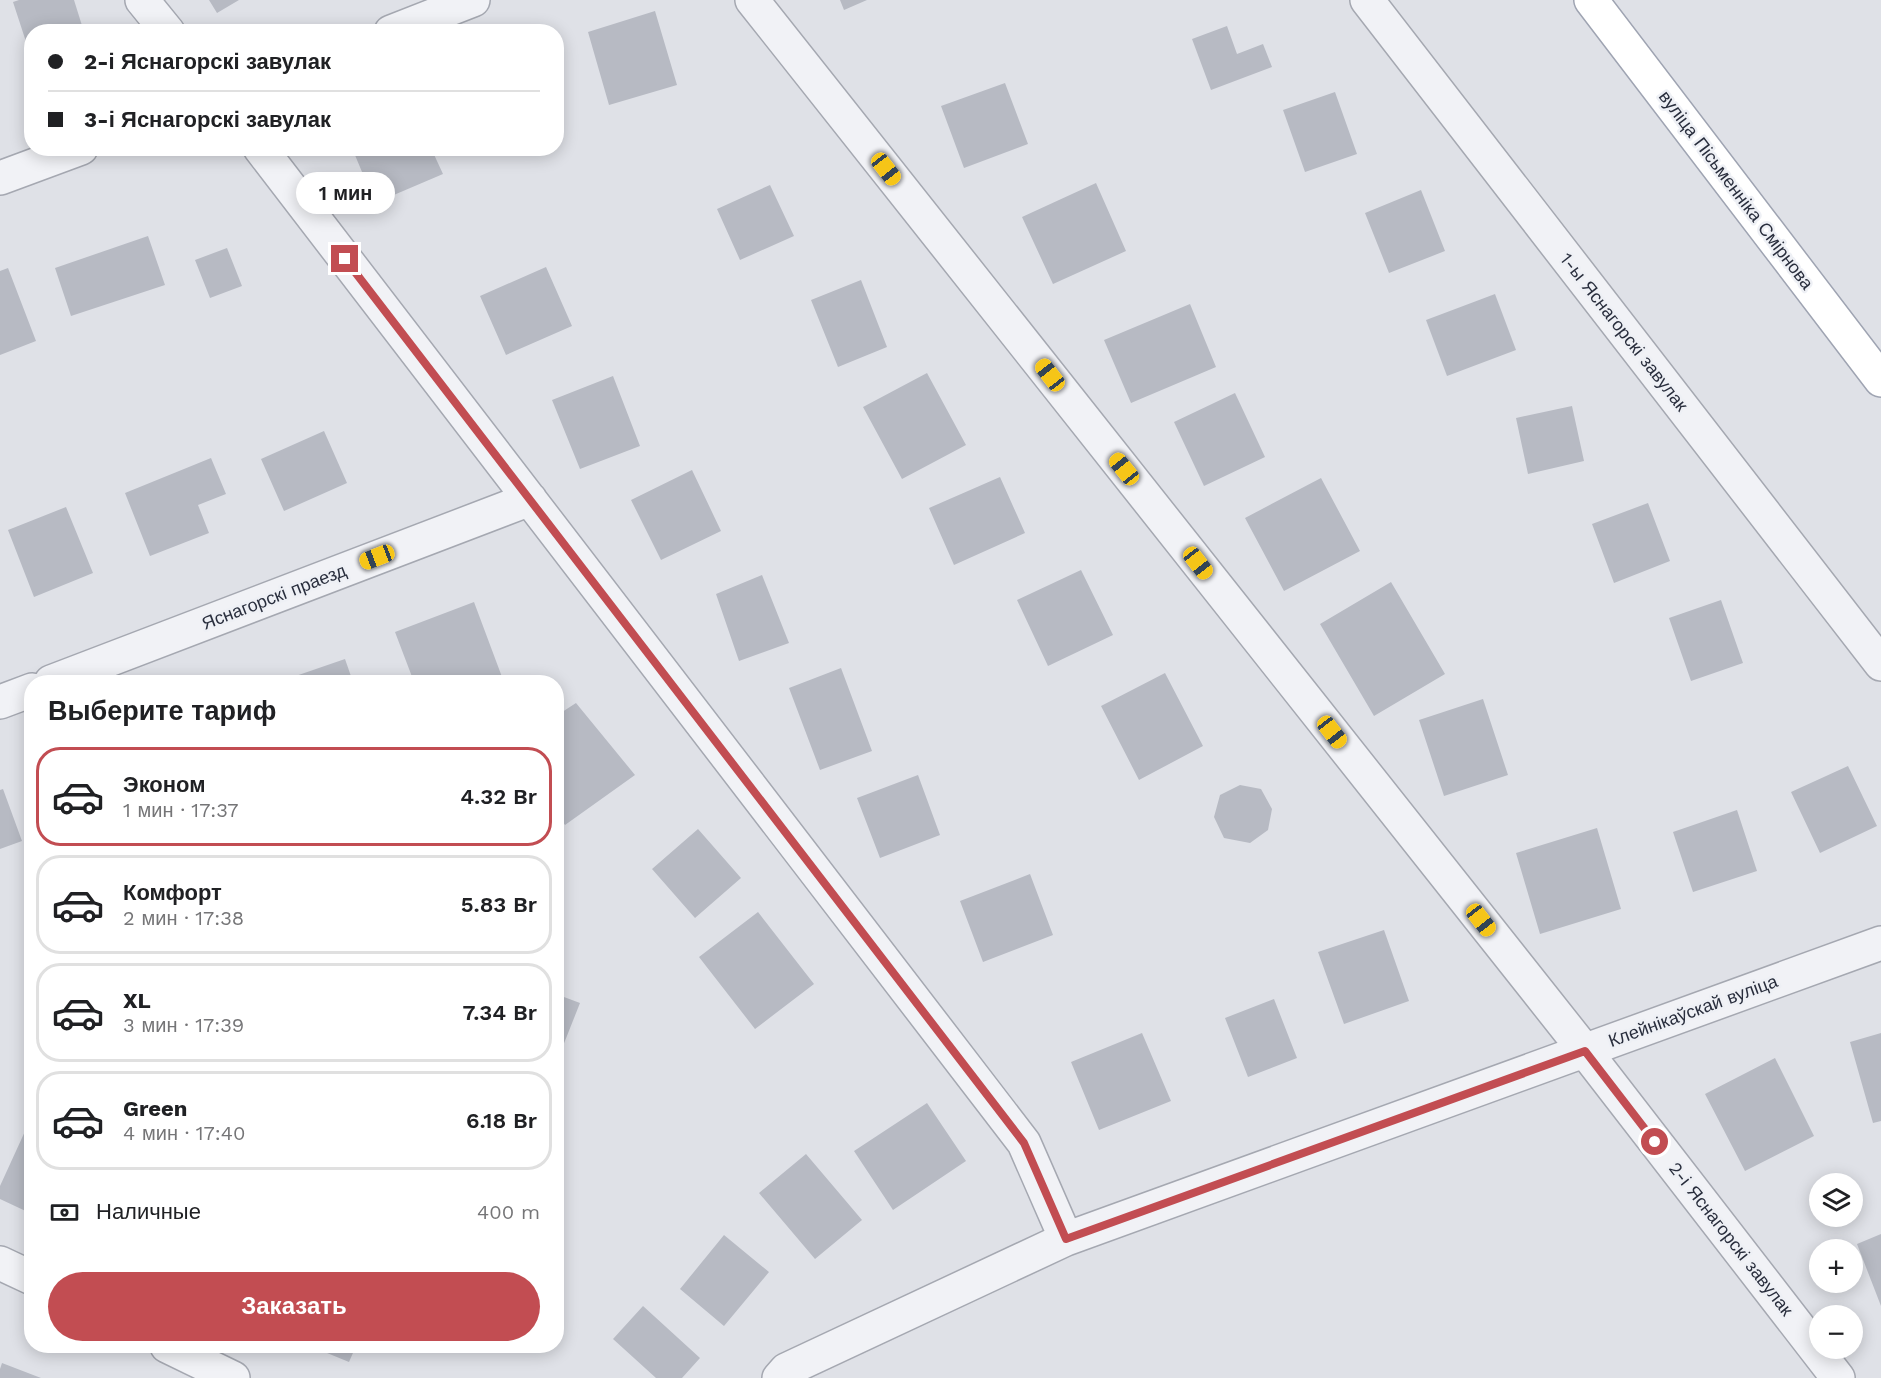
<!DOCTYPE html>
<html lang="ru">
<head>
<meta charset="utf-8">
<style>
  :root { --surface:#fff; --page:#f6f6f6; --text:#202124; --muted:#757577; --line:#e0e0e0; --accent:#c24d52 }
  body { margin:0; font-family:"Work Sans",sans-serif; background:var(--page); color:var(--text); height:100vh; display:flex; flex-direction:column; font-size:22px; white-space:nowrap }
  * { box-sizing:border-box; margin:0 }
  p { font-size:20px; color:var(--muted) }
  .icon { flex:none; width:33px; height:33px; fill:none; stroke:currentColor; stroke-width:2; stroke-linecap:round; stroke-linejoin:round }
  .map { position:relative; flex:1; overflow:hidden }
  .details { position:absolute; left:24px; top:675px; width:540px; height:678px; display:flex; flex-direction:column; background:var(--surface); border-radius:24px; box-shadow:0 3px 15px #0003 }
  .details>* { flex:none }
  .top-card { position:absolute; left:24px; top:24px; width:540px; height:132px; border-radius:24px; box-shadow:0 3px 15px #0003; display:grid; align-content:center; height:132px; padding:0 24px; background:var(--surface) }
  .fabs { position:absolute; left:1809px; top:1173px; display:grid; gap:12px }
  .fabs a { display:grid; place-items:center; width:54px; height:54px; border-radius:50%; background:var(--surface); box-shadow:0 3px 15px #0003; font-size:30px }
  .end { position:absolute; width:27px; height:27px; margin:-14px; border:8px solid #c24d52; background:#fff; box-shadow:0 0 0 3px #fff }
  .from { border-radius:50% }
  .bubble { position:absolute; height:42px; border-radius:21px; background:var(--surface); box-shadow:0 3px 15px #0003; font-size:20px; font-weight:600; line-height:42px; text-align:center }
  .car { position:absolute; width:18px; height:36px; margin:-18px -9px; border-radius:8px; box-shadow:0 0 4px 2px #0007; background:linear-gradient(#f5c518 24%,#345 0 40%,#f5c518 0 76%,#345 0 86%,#f5c518 0) }
  .top-card b { display:flex; align-items:center; gap:21px; height:57px; font-size:22px }
  .top-card b+b { border-top:2px solid var(--line) }
  .top-card i { width:15px; height:15px; background:var(--text) }
  ul { padding:0; list-style:none }
  li { display:flex; align-items:center; gap:18px; height:99px; margin:0 12px 9px; padding:0 12px; border:3px solid var(--line); border-radius:24px }
  li div { flex:1 }
  li b { display:block; font-size:22px }
  li em { font-style:normal; font-weight:600 }
  li.active { border-color:var(--accent) }
  li>.icon { width:54px; height:54px; stroke-width:1.5 }
  h2 { padding:0 24px; font-size:27px; line-height:72px }
  .pay { display:flex; align-items:center; gap:15px; height:66px; padding:0 24px; font-size:22px }
  .pay p { margin-inline-start:auto }
  .button { display:flex; gap:12px; margin-top:auto; padding:12px 24px }
  .button a { flex:1; height:69px; border-radius:36px; background:var(--accent); color:#fff; font-size:24px; font-weight:600; line-height:69px; text-align:center }
  .map>svg:first-child { display:block }
  .building { fill:#b7bac3 }
  .lines { fill:none; stroke-linecap:round; stroke-linejoin:round }
  .minor-casing { stroke:#a5a8b1; stroke-width:36 }
  .major-casing { stroke:#9fa4b2; stroke-width:36 }
  .minor { stroke:#f1f2f6; stroke-width:33 }
  .major { stroke:#fff; stroke-width:33 }
  .route { stroke:#c24d52; stroke-width:8 }
  .labels { text-anchor:middle; stroke-width:5; stroke-linejoin:round; paint-order:stroke }
  .street-label { font-size:18px; fill:#292e3d; stroke:#eef0f5 }
</style>
</head>
<body>
<div class="map">
<svg width="1881" height="1378" viewBox="0 0 1881 1378">
  <rect width="100%" height="100%" fill="#dfe1e7"/>
  <!-- building -->
  <path class="building" d="M19,0H74L84,32H32L31,57L13,2Z
    M209,0H239L217,13Z
    M840,0H867L844,10Z
    M655,11L677,85L609,105L588,32Z
    M1227,26L1237,54L1263,44L1272,67L1211,90L1192,39Z
    M1005,83L1028,144L964,168L941,106Z
    M1335,92L1357,154L1305,172L1283,110Z
    M352,148H431L443,174L375,203Z
    M487,148H506L507,149L489,155Z
    M1096,183L1126,251L1053,284L1022,217Z
    M770,185L794,236L740,260L717,209Z
    M1421,190L1445,251L1389,273L1365,213Z
    M148,236L165,285L71,316L55,268Z
    M227,248L242,286L210,298L195,260Z
    M546,267L572,326L506,355L480,296Z
    M8,268L36,341L0,355V271Z
    M861,280L887,347L838,367L811,300Z
    M1495,294L1516,350L1447,376L1426,320Z
    M1190,304L1216,367L1131,403L1104,340Z
    M927,373L966,445L902,479L863,407Z
    M613,376L640,446L580,469L552,400Z
    M1235,393L1265,457L1204,486L1174,422Z
    M1572,406L1584,461L1528,474L1516,418Z
    M324,431L347,483L284,511L261,459Z
    M211,458L226,494L198,505L209,533L150,556L125,493Z
    M692,470L721,531L661,560L631,500Z
    M1000,477L1025,533L954,565L929,508Z
    M1321,478L1360,551L1284,591L1245,518Z
    M1648,503L1670,561L1614,583L1592,524Z
    M66,507L93,573L34,597L8,530Z
    M1081,570L1113,635L1048,666L1017,600Z
    M762,575L789,643L739,661L716,594Z
    M1391,582L1445,674L1374,716L1320,624Z
    M1721,600L1743,663L1691,681L1669,618Z
    M474,602L502,677L489,682H414L395,632Z
    M345,659L353,682H285L284,680Z
    M841,668L872,751L820,770L789,688Z
    M1165,673L1203,746L1139,780L1101,706Z
    M1483,699L1508,775L1444,796L1419,720Z
    M576,703L635,775L565,825L556,813V716Z
    M1848,766L1877,826L1820,853L1791,792Z
    M918,775L940,835L880,858L857,798Z
    M1240,785L1261,789L1272,809L1268,830L1250,843L1224,838L1214,817L1220,795Z
    M3,789L22,841L0,849V790Z
    M1737,810L1757,871L1693,892L1673,832Z
    M1597,828L1621,909L1540,934L1516,853Z
    M698,829L741,878L695,918L652,869Z
    M1030,874L1053,935L983,962L960,901Z
    M758,912L814,984L755,1029L699,957Z
    M1384,930L1409,1001L1344,1024L1318,952Z
    M556,994L580,1003L557,1061H556Z
    M1274,999L1297,1058L1248,1077L1225,1018Z
    M1142,1033L1171,1101L1099,1130L1071,1062Z
    M1881,1033V1121L1873,1123L1850,1042Z
    M1775,1058L1814,1136L1745,1171L1705,1094Z
    M927,1103L966,1161L893,1210L854,1151Z
    M32,1116V1214L0,1199V1186Z
    M806,1154L862,1220L815,1259L759,1193Z
    M1881,1234V1306L1857,1244Z
    M724,1235L769,1272L724,1326L680,1289Z
    M643,1306L700,1358L682,1378H656L613,1339Z
    M310,1346H356L349,1362Z
    M2,1363L41,1378H0V1369Z"/>
  <g class="lines">
    <defs>
      <path id="minor" d="M142,0L168,32
        M752,0L1585,1051L1838,1378
        M1367,0L1881,664
        M391,32L473,0
        M260,148L1024,1143L1066,1239
        M0,178L81,148
        M51,682L530,499
        M0,702L32,690
        M0,1263L32,1278
        M167,1346L233,1378
        M779,1378L786,1370L1066,1239L1881,943"/>
      <path id="major" d="M1591,0L1881,380"/>
    </defs>
    <!-- minor casing -->
    <use href="#minor" class="minor-casing"/>
    <!-- major casing -->
    <use href="#major" class="major-casing"/>
    <!-- minor -->
    <use href="#minor" class="minor"/>
    <!-- major -->
    <use href="#major" class="major"/>
  </g>
  <g class="lines">
    <!-- route -->
    <path class="route" d="M345,259L1024,1143L1066,1239L1585,1051L1655,1142"/>
  </g>
  <g class="labels">
    <!-- street labels -->
    <g class="street-label">
      <text transform="translate(1736 190) rotate(53)" y="6">вуліца Пісьменніка Смірнова</text>
      <text transform="translate(1624 332) rotate(52)" y="6">1-ы Яснагорскі завулак</text>
      <text transform="translate(274 597) rotate(-21)" y="6">Яснагорскі праезд</text>
      <text transform="translate(1693 1011) rotate(-20)" y="6">Клейнікаўскай вуліца</text>
      <text transform="translate(1731 1239) rotate(52)" y="6">2-і Яснагорскі завулак</text>
    </g>
  </g>
</svg>
<div class="fabs">
<a><svg class="icon" aria-label="layers" viewBox="0 0 24 24"><path d="M12 4l9 5-9 5-9-5zM3 14l9 5 9-5"/></svg></a>
<a>+</a>
<a>−</a>
</div>
<i class="end from" style="left:1655px;top:1142px"></i>
<i class="end" style="left:345px;top:259px"></i>
<div class="bubble" style="left:296px;top:172px;width:99px">1 мин</div>
<i class="car" style="left:886px;top:169px;rotate:142deg"></i>
<i class="car" style="left:1050px;top:375px;rotate:322deg"></i>
<i class="car" style="left:1124px;top:469px;rotate:321deg"></i>
<i class="car" style="left:377px;top:557px;rotate:249deg"></i>
<i class="car" style="left:1198px;top:563px;rotate:142deg"></i>
<i class="car" style="left:1332px;top:732px;rotate:142deg"></i>
<i class="car" style="left:1481px;top:920px;rotate:142deg"></i>
<div class="top-card">
<b><i class="from"></i>2-і Яснагорскі завулак</b>
<b><i></i>3-і Яснагорскі завулак</b>
</div>
<section class="details">
<h2>Выберите тариф</h2>
<ul>
<li class="active"><svg class="icon" aria-label="car" viewBox="0 0 24 24"><path d="M5 17H2v-5l4-1 3-4h7l3 4 3 1v5h-3M9 17h6M6 11h13"/><circle cx="7" cy="17" r="2"/><circle cx="17" cy="17" r="2"/></svg><div><b>Эконом</b><p>1 мин · 17:37</p></div><em>4.32 Br</em></li>
<li><svg class="icon" aria-label="car" viewBox="0 0 24 24"><path d="M5 17H2v-5l4-1 3-4h7l3 4 3 1v5h-3M9 17h6M6 11h13"/><circle cx="7" cy="17" r="2"/><circle cx="17" cy="17" r="2"/></svg><div><b>Комфорт</b><p>2 мин · 17:38</p></div><em>5.83 Br</em></li>
<li><svg class="icon" aria-label="car" viewBox="0 0 24 24"><path d="M5 17H2v-5l4-1 3-4h7l3 4 3 1v5h-3M9 17h6M6 11h13"/><circle cx="7" cy="17" r="2"/><circle cx="17" cy="17" r="2"/></svg><div><b>XL</b><p>3 мин · 17:39</p></div><em>7.34 Br</em></li>
<li><svg class="icon" aria-label="car" viewBox="0 0 24 24"><path d="M5 17H2v-5l4-1 3-4h7l3 4 3 1v5h-3M9 17h6M6 11h13"/><circle cx="7" cy="17" r="2"/><circle cx="17" cy="17" r="2"/></svg><div><b>Green</b><p>4 мин · 17:40</p></div><em>6.18 Br</em></li>
</ul>
<div class="pay"><svg class="icon" aria-label="cash" viewBox="0 0 24 24"><path d="M3 7h18v10H3z"/><circle cx="12" cy="12" r="2"/></svg>Наличные<p>400 m</p></div>
<div class="button"><a>Заказать</a></div>
</section>
</div>
</body>
</html>
